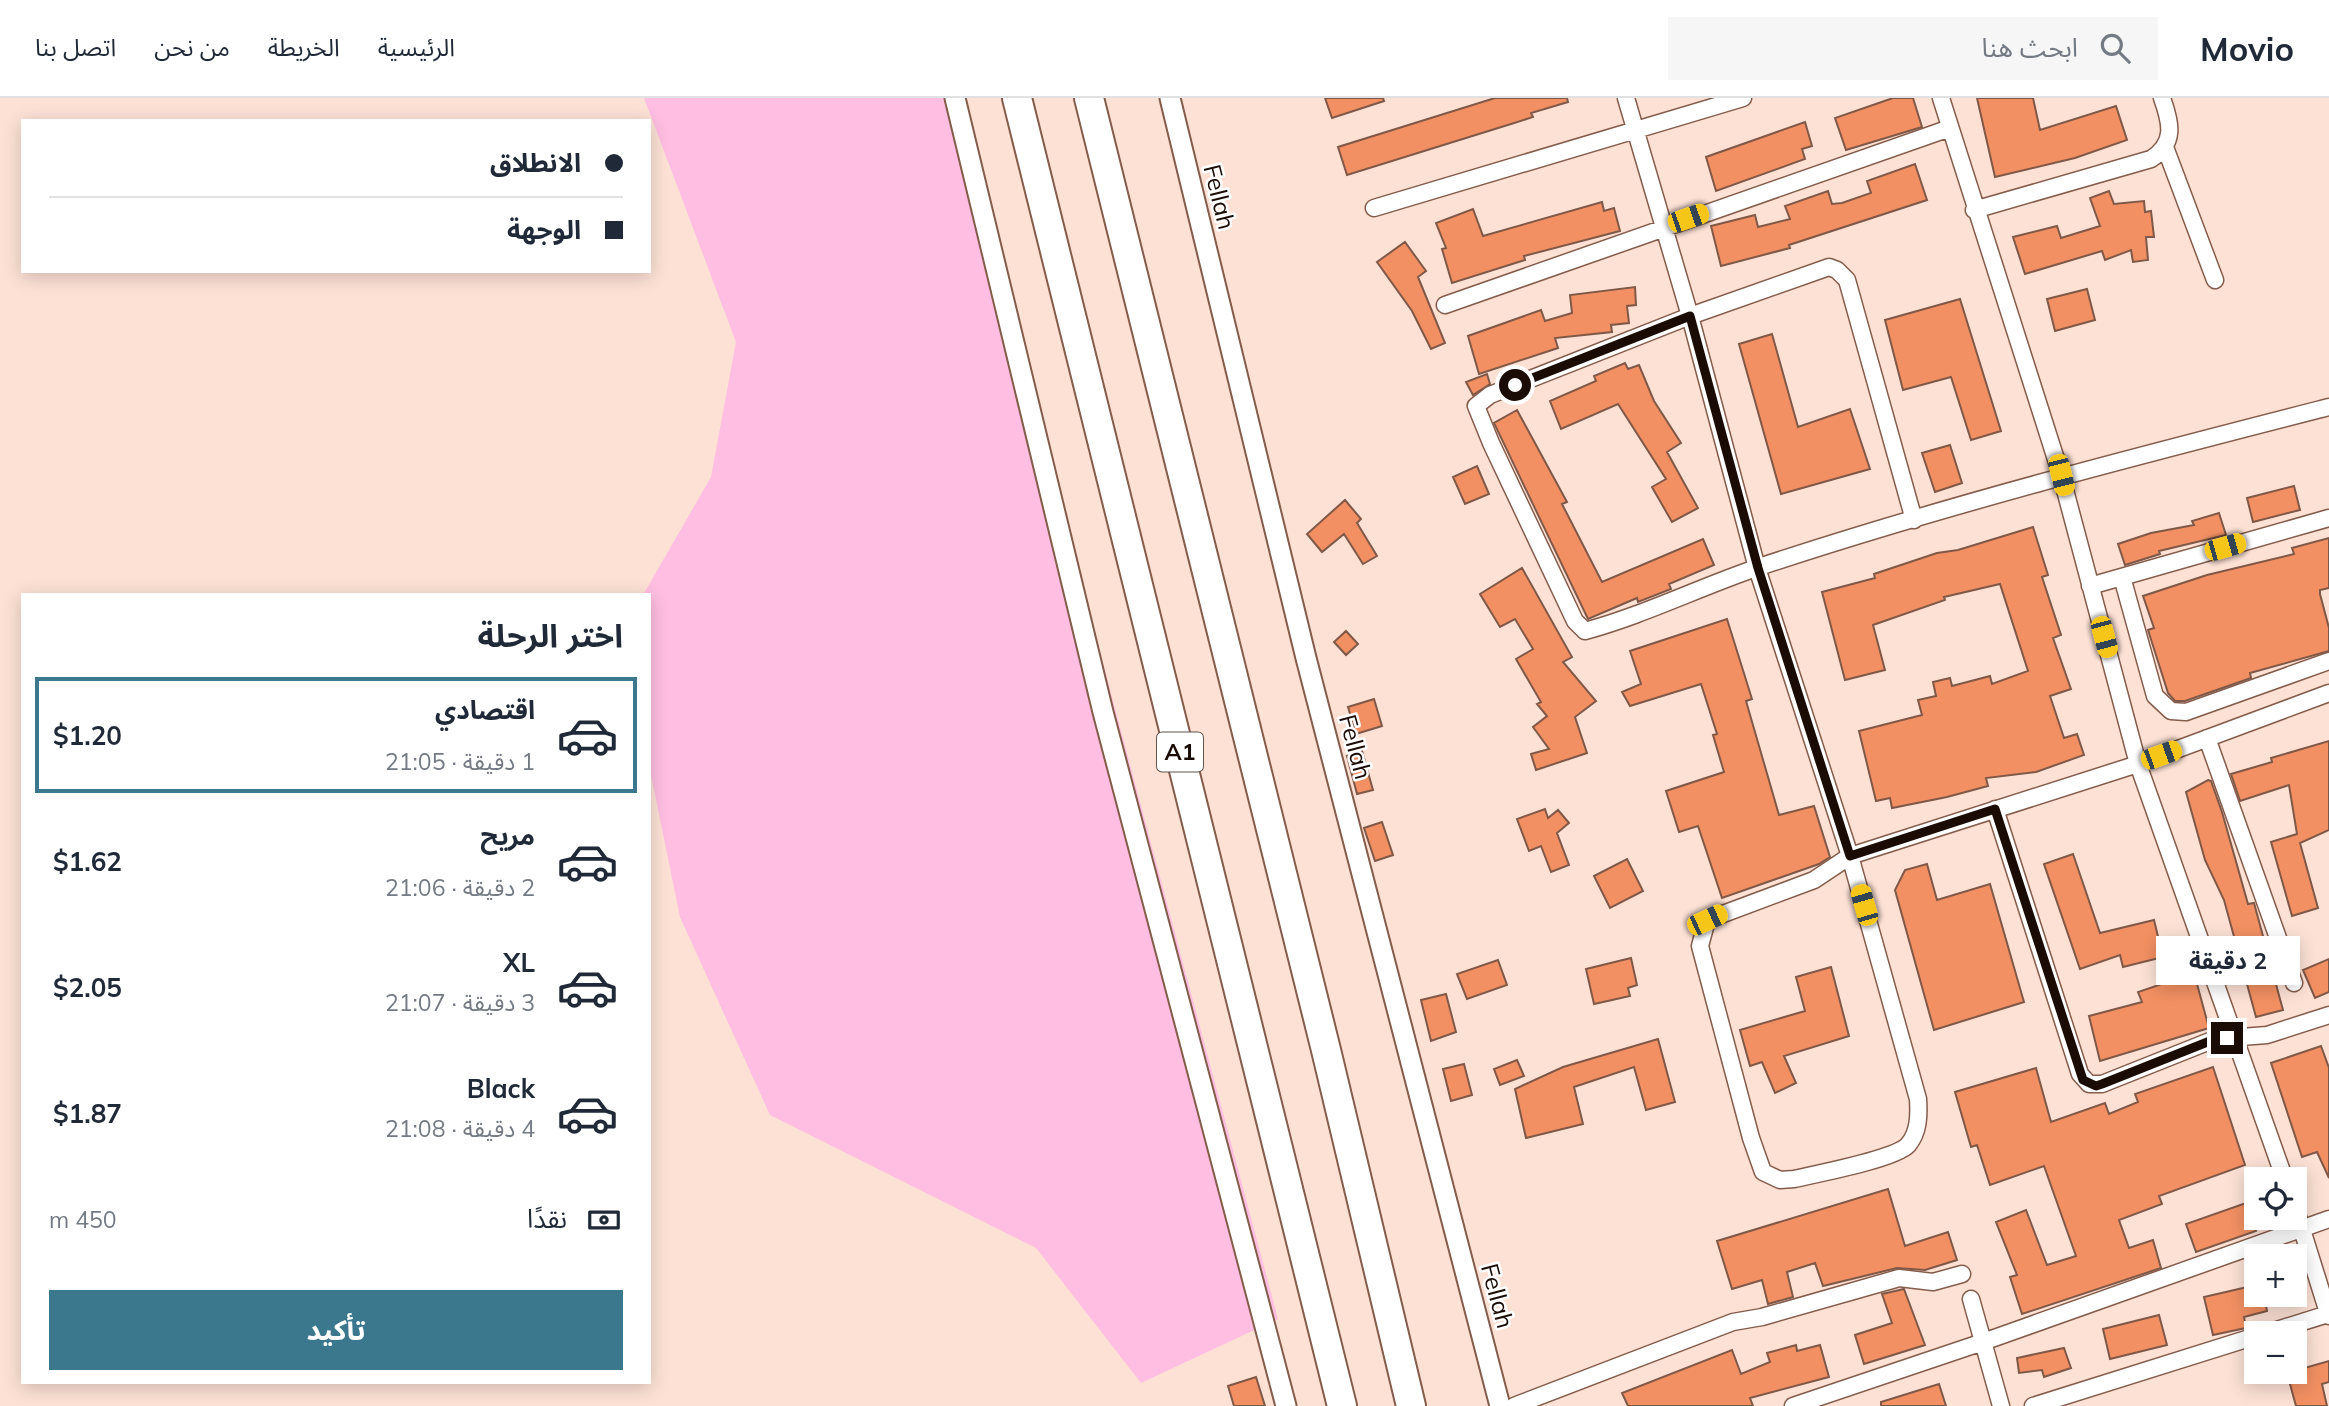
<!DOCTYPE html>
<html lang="ar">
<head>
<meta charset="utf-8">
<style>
  :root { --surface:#fff; --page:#f6f6f7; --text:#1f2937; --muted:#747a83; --line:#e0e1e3; --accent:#3b788e }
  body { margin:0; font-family:Mulish,"Noto Sans Arabic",sans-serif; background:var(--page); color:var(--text); direction:rtl; height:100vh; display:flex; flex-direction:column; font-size:26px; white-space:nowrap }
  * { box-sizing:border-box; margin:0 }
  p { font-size:23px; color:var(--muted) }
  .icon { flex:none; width:38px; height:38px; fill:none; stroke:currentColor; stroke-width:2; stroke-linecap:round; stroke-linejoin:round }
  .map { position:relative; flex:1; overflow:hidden; direction:ltr }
  .drawer { position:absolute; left:21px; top:495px; width:630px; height:791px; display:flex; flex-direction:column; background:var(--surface); border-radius:0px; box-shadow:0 4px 18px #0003; direction:rtl }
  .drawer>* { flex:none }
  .guide { position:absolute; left:21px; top:21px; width:630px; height:154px; border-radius:0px; box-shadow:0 4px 18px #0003; direction:rtl; display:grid; align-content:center; height:154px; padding:0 28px; background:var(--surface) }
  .controls { position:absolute; left:2244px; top:1069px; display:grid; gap:14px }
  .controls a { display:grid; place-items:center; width:63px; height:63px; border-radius:0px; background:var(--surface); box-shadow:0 4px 18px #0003; font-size:35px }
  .end { position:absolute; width:32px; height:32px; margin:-16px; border:9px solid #1a0b05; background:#fff; box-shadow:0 0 0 4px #fff }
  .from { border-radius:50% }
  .bubble { position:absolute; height:49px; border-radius:0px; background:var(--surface); box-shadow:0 4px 18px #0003; font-size:23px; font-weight:700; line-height:49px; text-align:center; direction:rtl }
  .car { position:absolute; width:21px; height:42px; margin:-21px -10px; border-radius:9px; box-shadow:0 0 5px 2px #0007; background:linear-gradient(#f5c518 24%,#345 0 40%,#f5c518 0 76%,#345 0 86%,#f5c518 0) }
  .guide b { display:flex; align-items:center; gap:24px; height:66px; font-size:26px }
  .guide b+b { border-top:2px solid var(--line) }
  .guide i { width:18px; height:18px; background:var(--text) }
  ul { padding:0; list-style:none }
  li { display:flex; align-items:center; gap:21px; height:116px; margin:0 14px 10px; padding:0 14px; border:4px solid transparent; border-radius:0px }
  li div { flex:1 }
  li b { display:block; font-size:26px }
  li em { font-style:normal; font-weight:700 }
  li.on { border-color:var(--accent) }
  li>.icon { width:63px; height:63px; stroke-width:1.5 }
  h2 { padding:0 28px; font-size:32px; line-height:84px }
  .pay { display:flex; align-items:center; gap:18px; height:77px; padding:0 28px; font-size:26px }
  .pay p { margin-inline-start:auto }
  .cta { display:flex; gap:14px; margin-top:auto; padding:14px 28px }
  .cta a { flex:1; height:80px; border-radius:0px; background:var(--accent); color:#fff; font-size:28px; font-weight:700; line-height:80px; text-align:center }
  header { display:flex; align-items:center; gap:42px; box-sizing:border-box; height:98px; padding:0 35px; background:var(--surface); border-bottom:2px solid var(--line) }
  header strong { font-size:33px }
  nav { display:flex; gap:38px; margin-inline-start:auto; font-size:24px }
  .search { width:490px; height:63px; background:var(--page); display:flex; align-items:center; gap:18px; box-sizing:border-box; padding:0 24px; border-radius:0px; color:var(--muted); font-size:26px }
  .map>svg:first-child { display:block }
  .green { fill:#ffbee2 }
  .building { fill:#f39063; stroke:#805847; stroke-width:2 }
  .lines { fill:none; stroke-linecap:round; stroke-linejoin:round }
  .minor-casing { stroke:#845c4b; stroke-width:19 }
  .tertiary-casing { stroke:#845c4b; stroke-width:23 }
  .motorway-casing { stroke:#845c4b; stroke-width:32 }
  .minor { stroke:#fff; stroke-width:16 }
  .tertiary { stroke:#fff; stroke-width:19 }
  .motorway { stroke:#fff; stroke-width:28 }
  .route { stroke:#1a0b05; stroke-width:9 }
  .labels { text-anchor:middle; stroke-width:5; stroke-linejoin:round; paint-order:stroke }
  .shield { fill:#fff; stroke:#5f5450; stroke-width:2 }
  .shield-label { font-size:23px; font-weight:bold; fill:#1a0b05 }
  .street-label { font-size:24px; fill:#1a0b05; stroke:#fff }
</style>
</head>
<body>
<header>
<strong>Movio</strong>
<div class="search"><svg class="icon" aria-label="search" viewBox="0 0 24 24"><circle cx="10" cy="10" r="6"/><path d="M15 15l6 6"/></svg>ابحث هنا</div>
<nav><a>الرئيسية</a><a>الخريطة</a><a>من نحن</a><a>اتصل بنا</a></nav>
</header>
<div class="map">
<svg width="2329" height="1308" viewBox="0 0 2329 1308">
  <rect width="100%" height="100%" fill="#fde1d5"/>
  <!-- green -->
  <path class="green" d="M644,0H952L1278,1221L1141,1285L1036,1150L770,1017L680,819L649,667V497H643L711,379L736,244Z"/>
  <!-- building -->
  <path class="building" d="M1325,0H1383L1384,3L1332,20Z
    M1495,0H1567L1568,4L1531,15L1533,19L1511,26L1347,77L1338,49Z
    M1893,0H1913L1922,29L1846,52L1835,20Z
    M1977,0H2033L2040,32L2116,8L2127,42L2075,60L1995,79Z
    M1805,24L1812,48L1802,51L1805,61L1716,93L1706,59Z
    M1915,66L1927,102L1789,147L1790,150L1721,168L1711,128L1755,117L1758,129L1790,121L1785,108L1828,93L1832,106L1842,105L1871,95L1867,83Z
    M2109,93L2114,106L2144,103L2145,114L2151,113L2154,139H2146L2148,162L2133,164L2131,152L2105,162L2102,153L2025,176L2013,139L2057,128L2061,140L2100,128L2090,100Z
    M1602,104L1604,113L1614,110L1620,133L1524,158L1525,162L1452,185L1442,151L1446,150L1436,125L1473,111L1483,138Z
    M1405,144L1426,173L1418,179L1445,245L1431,251L1412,213L1377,164Z
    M1635,189L1636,207L1627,208L1629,225L1611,227L1612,234L1555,240L1558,250L1479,276L1468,238L1541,212L1545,223L1572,215L1570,197Z
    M2087,191L2095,222L2055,233L2047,201Z
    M1960,201L2001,333L1971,342L1951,279L1903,292L1885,222Z
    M1772,236L1798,329L1850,311L1870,371L1781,396L1739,246Z
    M1625,265L1628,271L1639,267L1654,303L1681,345L1667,354L1698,410L1672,424L1652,389L1666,381L1618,306L1561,331L1550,303L1596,283L1594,278Z
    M1487,276L1490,286L1473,297L1466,284Z
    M1517,312L1567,404L1562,406L1602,484L1703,441L1714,467L1669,486L1671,491L1638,504L1637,500L1588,521L1494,325Z
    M1950,347L1962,385L1935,394L1922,355Z
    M1477,368L1489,396L1465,406L1453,379Z
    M2294,388L2300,412L2253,424L2247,400Z
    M1345,402L1361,421L1357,425L1377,458L1363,466L1344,436L1322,454L1307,436Z
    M2219,415L2226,437L2159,453L2160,456L2125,467L2118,446L2151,435L2194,427L2192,423Z
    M2033,429L2048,477L2042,479L2061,537L2053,540L2071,591L2050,598L2064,640L2077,636L2084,657L2036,674L1986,680L1988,688L1947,699L1892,710L1890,700L1876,703L1859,633L1922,617L1918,602L1936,598L1933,584L1950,580L1952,588L1990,578L1992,586L2028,573L2000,486L1944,499L1945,502L1873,527L1885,572L1845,582L1822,494L1875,480L1874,476L1937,455L1958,452Z
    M2329,440V490L2320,492V496L2329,530V553L2250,575L2251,580L2185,603H2175L2168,595L2148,532L2154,530L2143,498L2207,477L2294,456L2292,450Z
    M1522,470L1572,559L1563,564L1596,603L1575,619L1587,655L1536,672L1531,656L1549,651L1533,629L1547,618L1537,606L1541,604L1516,561L1533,551L1515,521L1500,529L1480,496Z
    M1727,521L1752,601L1746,603L1779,717L1814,708L1830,759L1819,766L1722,800L1698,728L1679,734L1666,693L1724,674L1713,637L1717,636L1701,586L1630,608L1622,594L1641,586L1630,553Z
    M1346,533L1358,546L1346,557L1334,544Z
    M1374,601L1382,628L1356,636L1348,609Z
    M2329,643V732L2300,745L2318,810L2292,818L2271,744L2297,736L2289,687L2240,703L2231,676L2272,664L2271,660Z
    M1362,653L1373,692L1357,696L1347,658Z
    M2208,682L2211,683L2222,714L2248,806L2254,805L2283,912L2256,919L2224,802L2205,762L2186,694Z
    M1545,711L1548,720L1558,712L1569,725L1557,735L1569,767L1551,774L1541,748L1529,753L1517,721Z
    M1382,724L1393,757L1375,763L1364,730Z
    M2073,756L2100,835L2154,822L2163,859L2123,869L2120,857L2080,871L2044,766Z
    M1627,761L1643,793L1610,810L1594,778Z
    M1927,766L1937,802L1990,786L2024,904L1934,932L1895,792L1905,772Z
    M1631,860L1637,887L1628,890L1630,898L1594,906L1586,871Z
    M2329,861V894L2315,900L2303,872Z
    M1498,862L1507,887L1467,901L1457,876Z
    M1831,869L1849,938L1784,958L1796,985L1775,995L1762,964L1750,968L1740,932L1805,913L1796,879Z
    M2194,875L2209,930L2100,963L2089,918L2142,904L2138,894Z
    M1446,896L1456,934L1431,943L1421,902Z
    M1658,941L1675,1004L1646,1012L1634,969L1574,989L1583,1026L1526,1040L1515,991L1563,969Z
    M2321,948L2329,970V1080L2317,1054L2302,1059L2271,965Z
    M1517,962L1524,978L1500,987L1494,971Z
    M1464,966L1472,997L1451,1003L1443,971Z
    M2213,969L2245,1067L2159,1098L2162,1106L2119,1122L2129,1150L2153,1142L2161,1170L2022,1216L2010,1179L2017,1177L1996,1124L2026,1112L2047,1167L2076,1158L2044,1068L1990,1087L1977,1047L1971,1049L1955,994L2036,970L2051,1024L2105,1005L2109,1016L2138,1004L2135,996Z
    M1888,1091L1905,1148L1948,1134L1957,1162L1925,1172L1897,1170L1823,1188L1815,1165L1787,1174L1793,1199L1768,1206L1762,1182L1732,1191L1717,1143Z
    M2246,1105L2256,1133L2196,1154L2186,1126Z
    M2256,1187V1197H2264L2267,1213L2244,1219L2246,1230L2213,1237L2204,1199Z
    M1904,1191L1925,1247L1864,1266L1855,1237L1892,1225L1882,1196Z
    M2159,1217L2167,1247L2110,1261L2103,1231Z
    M1796,1247L1797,1253L1820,1247L1829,1279L1750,1300L1753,1308H1628L1622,1295L1732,1252L1741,1276L1770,1264L1767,1255Z
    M2064,1250L2071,1270L2044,1279L2042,1272L2019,1275L2017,1260Z
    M2329,1263V1284L2322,1286L2327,1308H2296L2287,1275Z
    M1256,1279L1265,1308H1234L1228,1288Z
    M1939,1286L1946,1308H1881V1304Z"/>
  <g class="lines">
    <defs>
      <path id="minor" d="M1626,0L1690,218L1757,470L1850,758L1918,1001C1919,1017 1919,1034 1908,1047C1895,1061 1816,1076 1794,1081L1780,1082L1763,1074L1751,1040L1700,848L1707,822L1814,782L1850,758L2138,666L2329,595
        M1941,0L2061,377L2138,666L2285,1082
        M2165,49L2215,182
        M1374,110L1743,0
        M1974,112L2151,61C2176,45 2171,25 2162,0
        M1445,207L1950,30
        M1914,422L1847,182L1837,172L1829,169L1690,218L1490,297L1476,308L1491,345L1575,523L1585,533C1644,517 1700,489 1759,469C1946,407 2138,358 2329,309
        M2122,479L2155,598L2171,613L2186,614L2329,563
        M2090,488L2329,420
        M2207,640L2294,885
        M1995,711L2080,976L2089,986H2102L2215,941L2267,937L2329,917
        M2294,1106L2329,1218
        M1971,1201L2001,1308
        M2264,1236L2328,1216
        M1514,1308L1733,1224L1762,1219L1899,1180L1933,1184L1962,1176
        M1793,1308L1983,1244L2329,1121
        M2033,1308L2256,1238"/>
      <path id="tertiary" d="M955,0L1103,614L1286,1308
        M1170,0L1306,560L1500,1308"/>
      <path id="motorway" d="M1017,0L1342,1308
        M1089,0L1326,952L1411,1308"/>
    </defs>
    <!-- minor casing -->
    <use href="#minor" class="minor-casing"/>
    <!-- tertiary casing -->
    <use href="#tertiary" class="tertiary-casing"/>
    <!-- motorway casing -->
    <use href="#motorway" class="motorway-casing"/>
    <!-- minor -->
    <use href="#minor" class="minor"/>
    <!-- tertiary -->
    <use href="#tertiary" class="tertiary"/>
    <!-- motorway -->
    <use href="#motorway" class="motorway"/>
  </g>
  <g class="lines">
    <!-- route -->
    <path class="route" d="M1515,287L1690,218L1758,470L1850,758L1995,711L2083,982L2096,988L2102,986L2215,941L2227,940"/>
  </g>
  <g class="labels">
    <!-- shield labels -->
    <rect class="shield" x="1157" y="634.5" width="46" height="39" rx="5"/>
    <g class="shield-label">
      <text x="1180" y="662">A1</text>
    </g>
    <!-- street labels -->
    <g class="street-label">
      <text transform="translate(1219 99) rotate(76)" y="8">Fellah</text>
      <text transform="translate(1355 649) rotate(75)" y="8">Fellah</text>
      <text transform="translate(1497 1198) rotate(75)" y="8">Fellah</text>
    </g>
  </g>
</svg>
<div class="controls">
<a><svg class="icon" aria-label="locate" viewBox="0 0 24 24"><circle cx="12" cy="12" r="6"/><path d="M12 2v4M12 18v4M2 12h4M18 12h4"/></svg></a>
<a>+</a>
<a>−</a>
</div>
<i class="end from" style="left:1515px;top:287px"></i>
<i class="end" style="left:2227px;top:940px"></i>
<div class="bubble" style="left:2156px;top:838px;width:144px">2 دقيقة</div>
<i class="car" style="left:1688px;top:120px;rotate:71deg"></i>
<i class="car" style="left:2061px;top:377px;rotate:166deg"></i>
<i class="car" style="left:2225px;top:449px;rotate:74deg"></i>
<i class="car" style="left:2104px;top:539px;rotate:165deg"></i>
<i class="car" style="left:2161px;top:657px;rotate:70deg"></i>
<i class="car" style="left:1864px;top:807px;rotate:344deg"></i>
<i class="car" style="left:1707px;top:822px;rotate:65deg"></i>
<div class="guide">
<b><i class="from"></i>الانطلاق</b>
<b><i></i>الوجهة</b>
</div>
<section class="drawer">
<h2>اختر الرحلة</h2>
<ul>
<li class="on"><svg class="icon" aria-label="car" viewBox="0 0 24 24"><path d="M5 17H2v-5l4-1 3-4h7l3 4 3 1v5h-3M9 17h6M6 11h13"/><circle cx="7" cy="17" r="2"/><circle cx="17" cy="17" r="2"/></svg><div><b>اقتصادي</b><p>1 دقيقة · 21:05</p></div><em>$1.20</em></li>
<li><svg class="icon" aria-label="car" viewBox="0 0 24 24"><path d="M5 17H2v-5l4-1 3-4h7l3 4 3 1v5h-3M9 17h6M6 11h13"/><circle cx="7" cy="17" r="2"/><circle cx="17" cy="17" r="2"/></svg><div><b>مريح</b><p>2 دقيقة · 21:06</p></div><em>$1.62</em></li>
<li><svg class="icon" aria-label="car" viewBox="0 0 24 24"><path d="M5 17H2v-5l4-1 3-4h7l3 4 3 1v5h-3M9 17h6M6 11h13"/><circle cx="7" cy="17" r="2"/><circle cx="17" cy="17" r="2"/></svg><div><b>XL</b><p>3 دقيقة · 21:07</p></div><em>$2.05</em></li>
<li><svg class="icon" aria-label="car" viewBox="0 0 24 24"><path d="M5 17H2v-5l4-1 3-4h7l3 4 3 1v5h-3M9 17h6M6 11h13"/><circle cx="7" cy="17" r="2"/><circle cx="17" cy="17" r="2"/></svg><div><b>Black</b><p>4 دقيقة · 21:08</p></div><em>$1.87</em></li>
</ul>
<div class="pay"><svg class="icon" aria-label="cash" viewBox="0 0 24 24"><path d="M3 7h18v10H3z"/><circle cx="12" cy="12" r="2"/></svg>نقدًا<p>450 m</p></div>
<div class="cta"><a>تأكيد</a></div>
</section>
</div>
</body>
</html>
